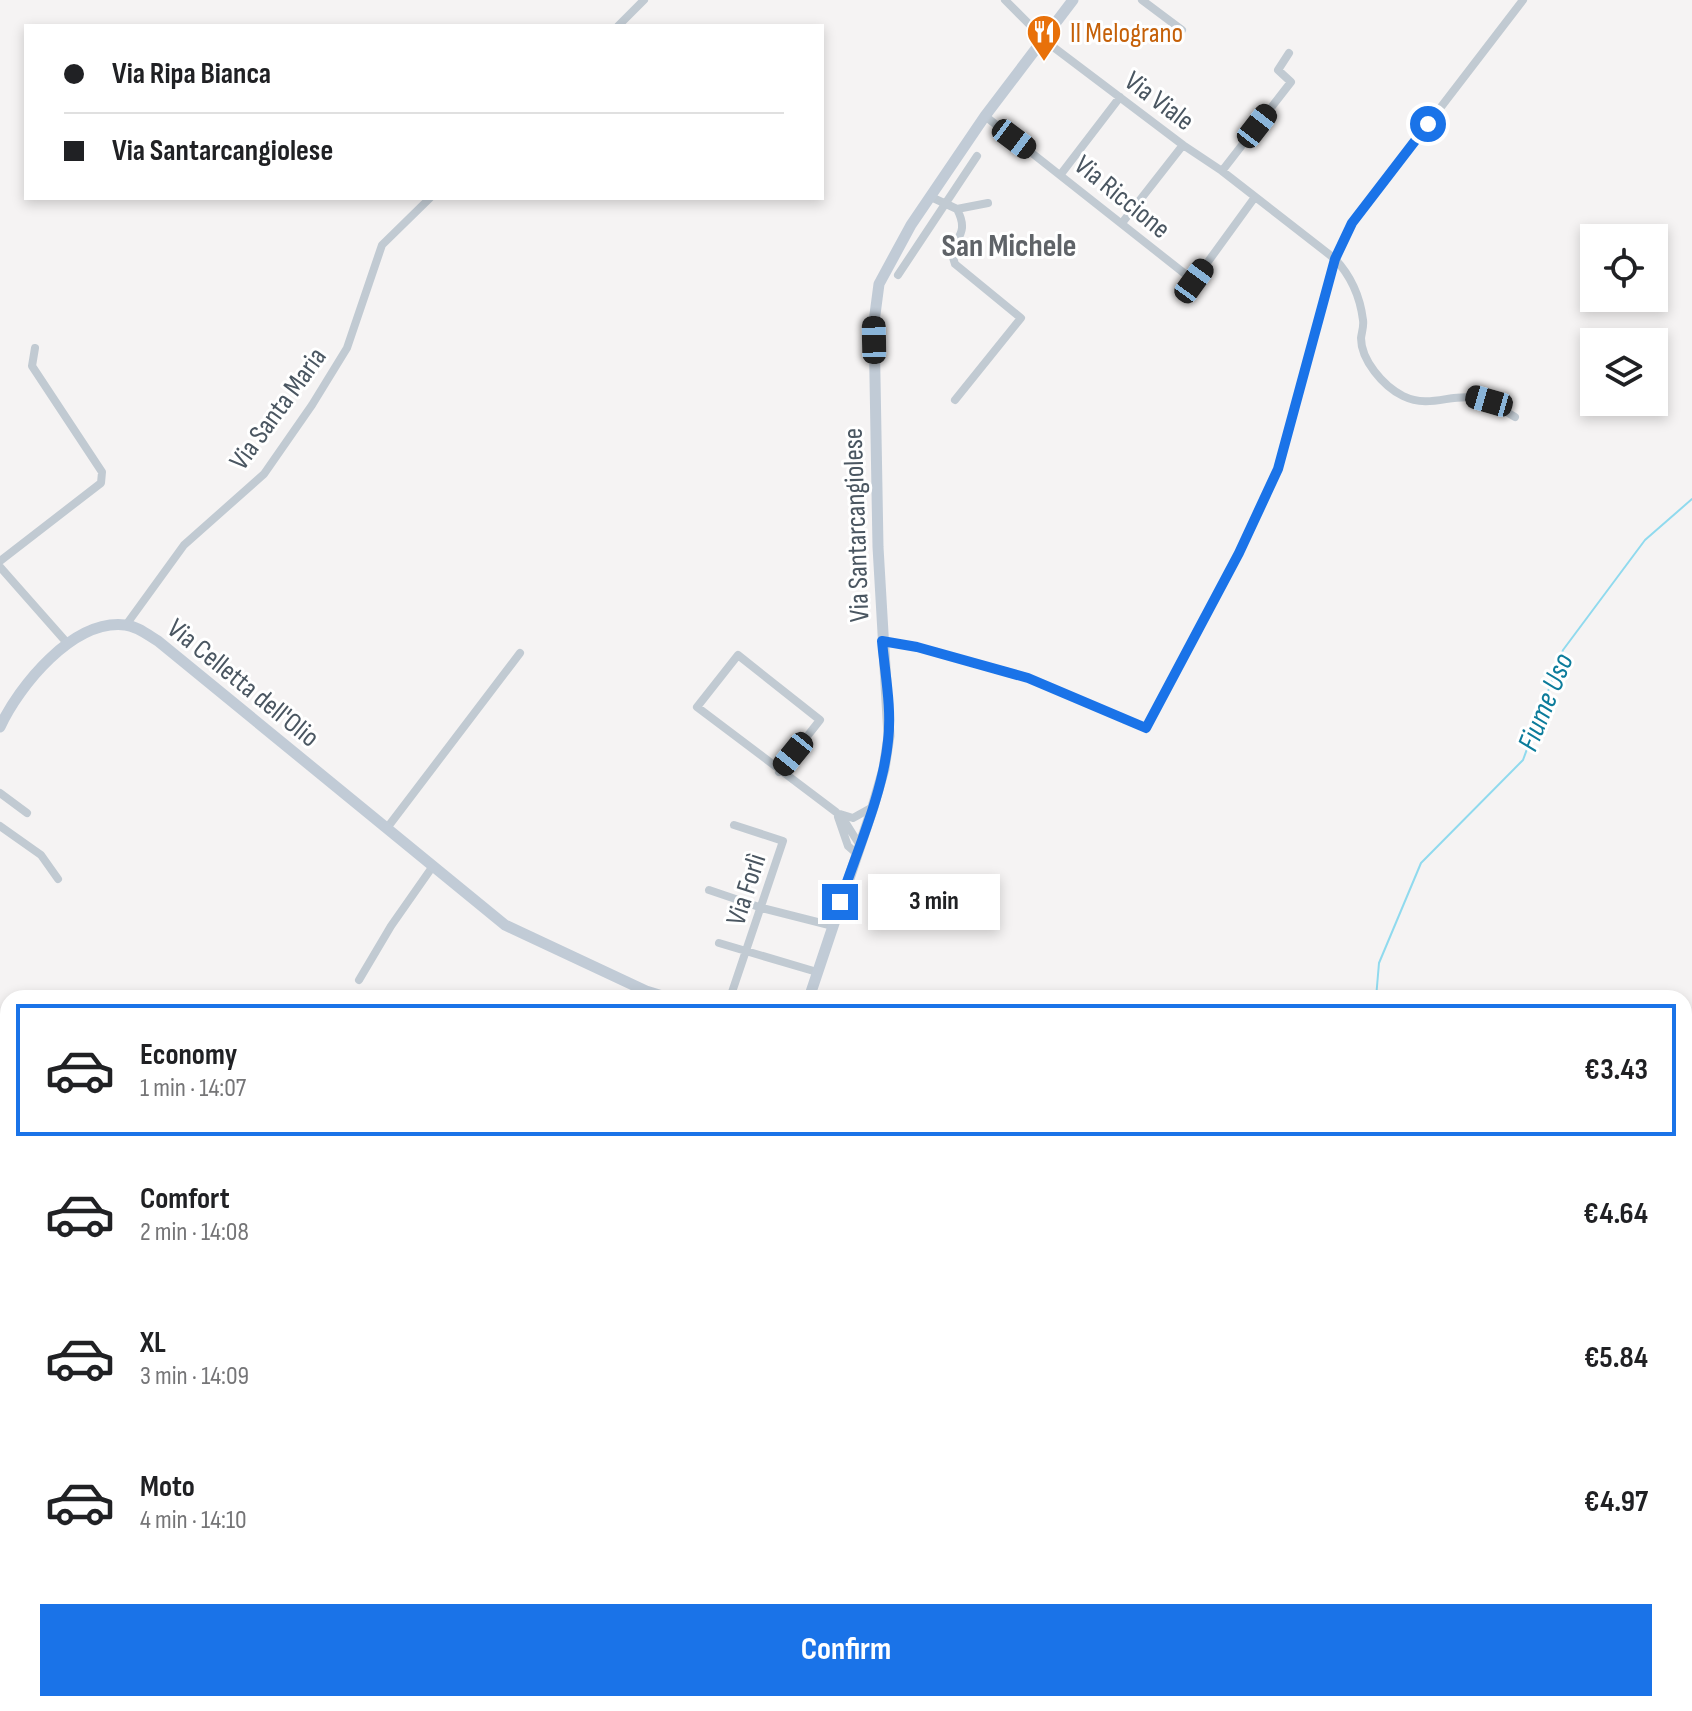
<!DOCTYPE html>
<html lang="en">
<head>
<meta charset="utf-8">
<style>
  :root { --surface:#fff; --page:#f2f2f2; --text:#202124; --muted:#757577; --line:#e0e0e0; --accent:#1a73e8 }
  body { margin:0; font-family:"Sofia Sans Condensed",sans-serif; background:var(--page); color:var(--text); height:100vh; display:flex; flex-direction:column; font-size:30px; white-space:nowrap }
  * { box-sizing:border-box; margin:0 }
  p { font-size:26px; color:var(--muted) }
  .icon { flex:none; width:44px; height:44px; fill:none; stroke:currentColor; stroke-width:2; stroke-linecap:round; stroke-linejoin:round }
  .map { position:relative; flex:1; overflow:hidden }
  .panel { position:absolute; left:0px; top:990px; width:1692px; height:722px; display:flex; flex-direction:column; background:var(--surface); border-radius:24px 24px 0 0; box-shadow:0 4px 12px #0003 }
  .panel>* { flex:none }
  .guide { position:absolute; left:24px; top:24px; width:800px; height:176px; border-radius:0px; box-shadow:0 4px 12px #0003; display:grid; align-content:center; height:176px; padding:0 40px; background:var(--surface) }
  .fabs { position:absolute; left:1580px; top:224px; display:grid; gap:16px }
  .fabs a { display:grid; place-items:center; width:88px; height:88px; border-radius:0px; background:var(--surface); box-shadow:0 4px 12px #0003; font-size:40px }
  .end { position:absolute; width:36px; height:36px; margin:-18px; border:10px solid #1a73e8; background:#fff; box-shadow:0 0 0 4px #fff }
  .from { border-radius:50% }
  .bubble { position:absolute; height:56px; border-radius:0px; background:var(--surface); box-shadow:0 4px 12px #0003; font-size:26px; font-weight:700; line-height:56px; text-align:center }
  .car { position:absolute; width:24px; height:48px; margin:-24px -12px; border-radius:10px; box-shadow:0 0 6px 2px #0007; background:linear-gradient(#222 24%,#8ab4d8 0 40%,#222 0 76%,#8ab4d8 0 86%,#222 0) }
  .guide b { display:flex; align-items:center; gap:28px; height:76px; font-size:30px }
  .guide b+b { border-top:2px solid var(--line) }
  .guide i { width:20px; height:20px; background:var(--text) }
  ul { padding:14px 0 0; list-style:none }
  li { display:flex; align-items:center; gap:24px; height:132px; margin:0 16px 12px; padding:0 24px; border:4px solid transparent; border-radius:0px }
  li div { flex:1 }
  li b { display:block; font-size:30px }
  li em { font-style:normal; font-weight:700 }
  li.active { border-color:var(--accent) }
  li>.icon { width:72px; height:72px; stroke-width:1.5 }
  .cta { display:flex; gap:16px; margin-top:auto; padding:16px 40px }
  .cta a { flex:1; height:92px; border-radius:0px; background:var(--accent); color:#fff; font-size:32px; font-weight:700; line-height:92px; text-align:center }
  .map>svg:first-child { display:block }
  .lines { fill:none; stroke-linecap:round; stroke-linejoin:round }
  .stream { stroke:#90daee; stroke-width:2 }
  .street { stroke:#c1cad2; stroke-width:8 }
  .secondary { stroke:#c1cbd6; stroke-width:11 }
  .route { stroke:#1a73e8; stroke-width:10 }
  .labels { text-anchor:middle; stroke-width:6; stroke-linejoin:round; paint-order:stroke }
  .food-label { font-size:28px; fill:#c56008; stroke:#fff; text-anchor:start }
  .street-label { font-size:28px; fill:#4a5661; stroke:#fff }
  .water-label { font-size:30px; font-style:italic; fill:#0c7c9b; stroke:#fff }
  .quarter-label { font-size:32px; font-weight:bold; fill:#5f6368; stroke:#fff }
</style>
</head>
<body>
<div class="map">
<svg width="1692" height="1711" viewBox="0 0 1692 1711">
  <rect width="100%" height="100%" fill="#f5f3f3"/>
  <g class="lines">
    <!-- stream -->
    <path class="stream" d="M1376,998L1379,963L1421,863L1523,760L1563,650L1645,540L1692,499
      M1099,1704L1104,1711"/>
    <!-- street -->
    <path class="street" d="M1005,0L1048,43L1183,145L1222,171L1335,259C1351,276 1360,296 1363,320C1364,326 1362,331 1361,338C1361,360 1383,386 1403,396C1430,409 1451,393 1476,398C1491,400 1502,410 1515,417
      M1142,0L1182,30
      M618,26L644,0
      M985,116L1194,281L1255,197
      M1222,171L1291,82L1278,70L1289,53
      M1061,174L1120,97
      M931,197L957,209
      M957,209L988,203
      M1122,223L1183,145
      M898,275L977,156
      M955,400L1021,318L955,264C945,238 973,240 957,209
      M0,561L101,483L102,472L32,366L35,348
      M0,567L68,644
      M126,625L184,545L264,474L312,405L347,348L382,245L430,198
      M882,641L917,647L1028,678L1146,728L1239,553L1278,469L1335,259L1352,223L1523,0
      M779,772L820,720L738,655L697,707L836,812L844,820L859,844
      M0,793L27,813
      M840,814L853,818L871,808
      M838,817L848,846L856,853
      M0,826L41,855L58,879
      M387,828L520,653
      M709,890L762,908L833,926
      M719,943L817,972
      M359,980L391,926L433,866
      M730,998L783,841L734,825
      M1684,1422L1692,1425
      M0,1627L6,1631
      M1445,1704L1457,1711"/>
    <!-- secondary -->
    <path class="secondary" d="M0,727C19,686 73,619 125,625C137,626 148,635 158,641L505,925L646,991L669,998
      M809,998L873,807L884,769L889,736L878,547L874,322L879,284L911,225L985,116L1073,0
      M581,1711L583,1704"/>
  </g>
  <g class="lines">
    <!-- route -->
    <path class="route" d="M840,902C857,851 883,793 888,741C892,709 885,674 882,641L917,647L1028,678L1146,728L1239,553L1278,469L1335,259L1352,223L1428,124"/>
  </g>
  <!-- icons -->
  <defs>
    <symbol id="restaurant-pin" viewBox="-11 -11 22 30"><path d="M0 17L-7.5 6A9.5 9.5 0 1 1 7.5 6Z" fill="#e8710a" stroke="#fff"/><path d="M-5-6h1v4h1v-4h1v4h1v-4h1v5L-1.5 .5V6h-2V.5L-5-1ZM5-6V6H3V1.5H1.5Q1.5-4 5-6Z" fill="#fff"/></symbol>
  </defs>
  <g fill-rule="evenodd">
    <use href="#restaurant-pin" x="1024" y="12" width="40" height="54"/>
  </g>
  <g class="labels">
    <!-- food labels -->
    <g class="food-label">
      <text x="1070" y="42">Il Melograno</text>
    </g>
    <!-- street labels -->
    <g class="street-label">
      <text transform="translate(1160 100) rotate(37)" y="10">Via Viale</text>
      <text transform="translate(1123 196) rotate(39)" y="10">Via Riccione</text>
      <text transform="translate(277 408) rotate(-54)" y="10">Via Santa Maria</text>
      <text transform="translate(855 525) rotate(-92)" y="10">Via Santarcangiolese</text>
      <text transform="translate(244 682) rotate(39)" y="10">Via Celletta dell'Olio</text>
      <text transform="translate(745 889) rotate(-72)" y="10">Via Forlì</text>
    </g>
    <!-- water labels -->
    <g class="water-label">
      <text transform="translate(1545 702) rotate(-68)" y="10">Fiume Uso</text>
    </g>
    <!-- quarter labels -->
    <g class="quarter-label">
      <text x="1009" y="256">San Michele</text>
    </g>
  </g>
</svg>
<div class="fabs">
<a><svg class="icon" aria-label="locate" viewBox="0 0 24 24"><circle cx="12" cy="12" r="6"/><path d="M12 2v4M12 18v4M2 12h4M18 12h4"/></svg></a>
<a><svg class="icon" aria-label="layers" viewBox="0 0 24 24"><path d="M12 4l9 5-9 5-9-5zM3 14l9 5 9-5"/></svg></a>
</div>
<i class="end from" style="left:1428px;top:124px"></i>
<i class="end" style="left:840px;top:902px"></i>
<div class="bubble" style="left:868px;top:874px;width:132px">3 min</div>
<i class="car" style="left:1257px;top:126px;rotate:38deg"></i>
<i class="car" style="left:1014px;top:139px;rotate:127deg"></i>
<i class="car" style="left:1194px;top:281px;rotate:36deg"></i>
<i class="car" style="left:874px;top:340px;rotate:359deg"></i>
<i class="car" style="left:1489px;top:401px;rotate:286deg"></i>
<i class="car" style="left:793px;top:754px;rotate:219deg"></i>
<div class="guide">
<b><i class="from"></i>Via Ripa Bianca</b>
<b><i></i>Via Santarcangiolese</b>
</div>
<section class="panel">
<ul>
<li class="active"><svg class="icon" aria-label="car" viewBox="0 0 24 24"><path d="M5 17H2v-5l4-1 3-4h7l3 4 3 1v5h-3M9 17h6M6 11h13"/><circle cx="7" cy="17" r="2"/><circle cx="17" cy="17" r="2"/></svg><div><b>Economy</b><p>1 min · 14:07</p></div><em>€3.43</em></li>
<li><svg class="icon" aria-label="car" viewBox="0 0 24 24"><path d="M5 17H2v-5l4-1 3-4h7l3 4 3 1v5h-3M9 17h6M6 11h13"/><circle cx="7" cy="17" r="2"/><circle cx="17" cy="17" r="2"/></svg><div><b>Comfort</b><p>2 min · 14:08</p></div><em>€4.64</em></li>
<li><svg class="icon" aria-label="car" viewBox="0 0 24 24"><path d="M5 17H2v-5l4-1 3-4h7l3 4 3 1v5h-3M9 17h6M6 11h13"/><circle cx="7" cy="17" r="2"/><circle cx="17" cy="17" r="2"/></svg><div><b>XL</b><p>3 min · 14:09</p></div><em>€5.84</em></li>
<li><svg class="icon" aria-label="car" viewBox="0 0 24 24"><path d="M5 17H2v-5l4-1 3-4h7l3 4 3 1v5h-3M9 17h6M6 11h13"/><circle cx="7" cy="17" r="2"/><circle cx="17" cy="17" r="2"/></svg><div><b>Moto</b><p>4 min · 14:10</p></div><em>€4.97</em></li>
</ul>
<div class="cta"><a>Confirm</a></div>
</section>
</div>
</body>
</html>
